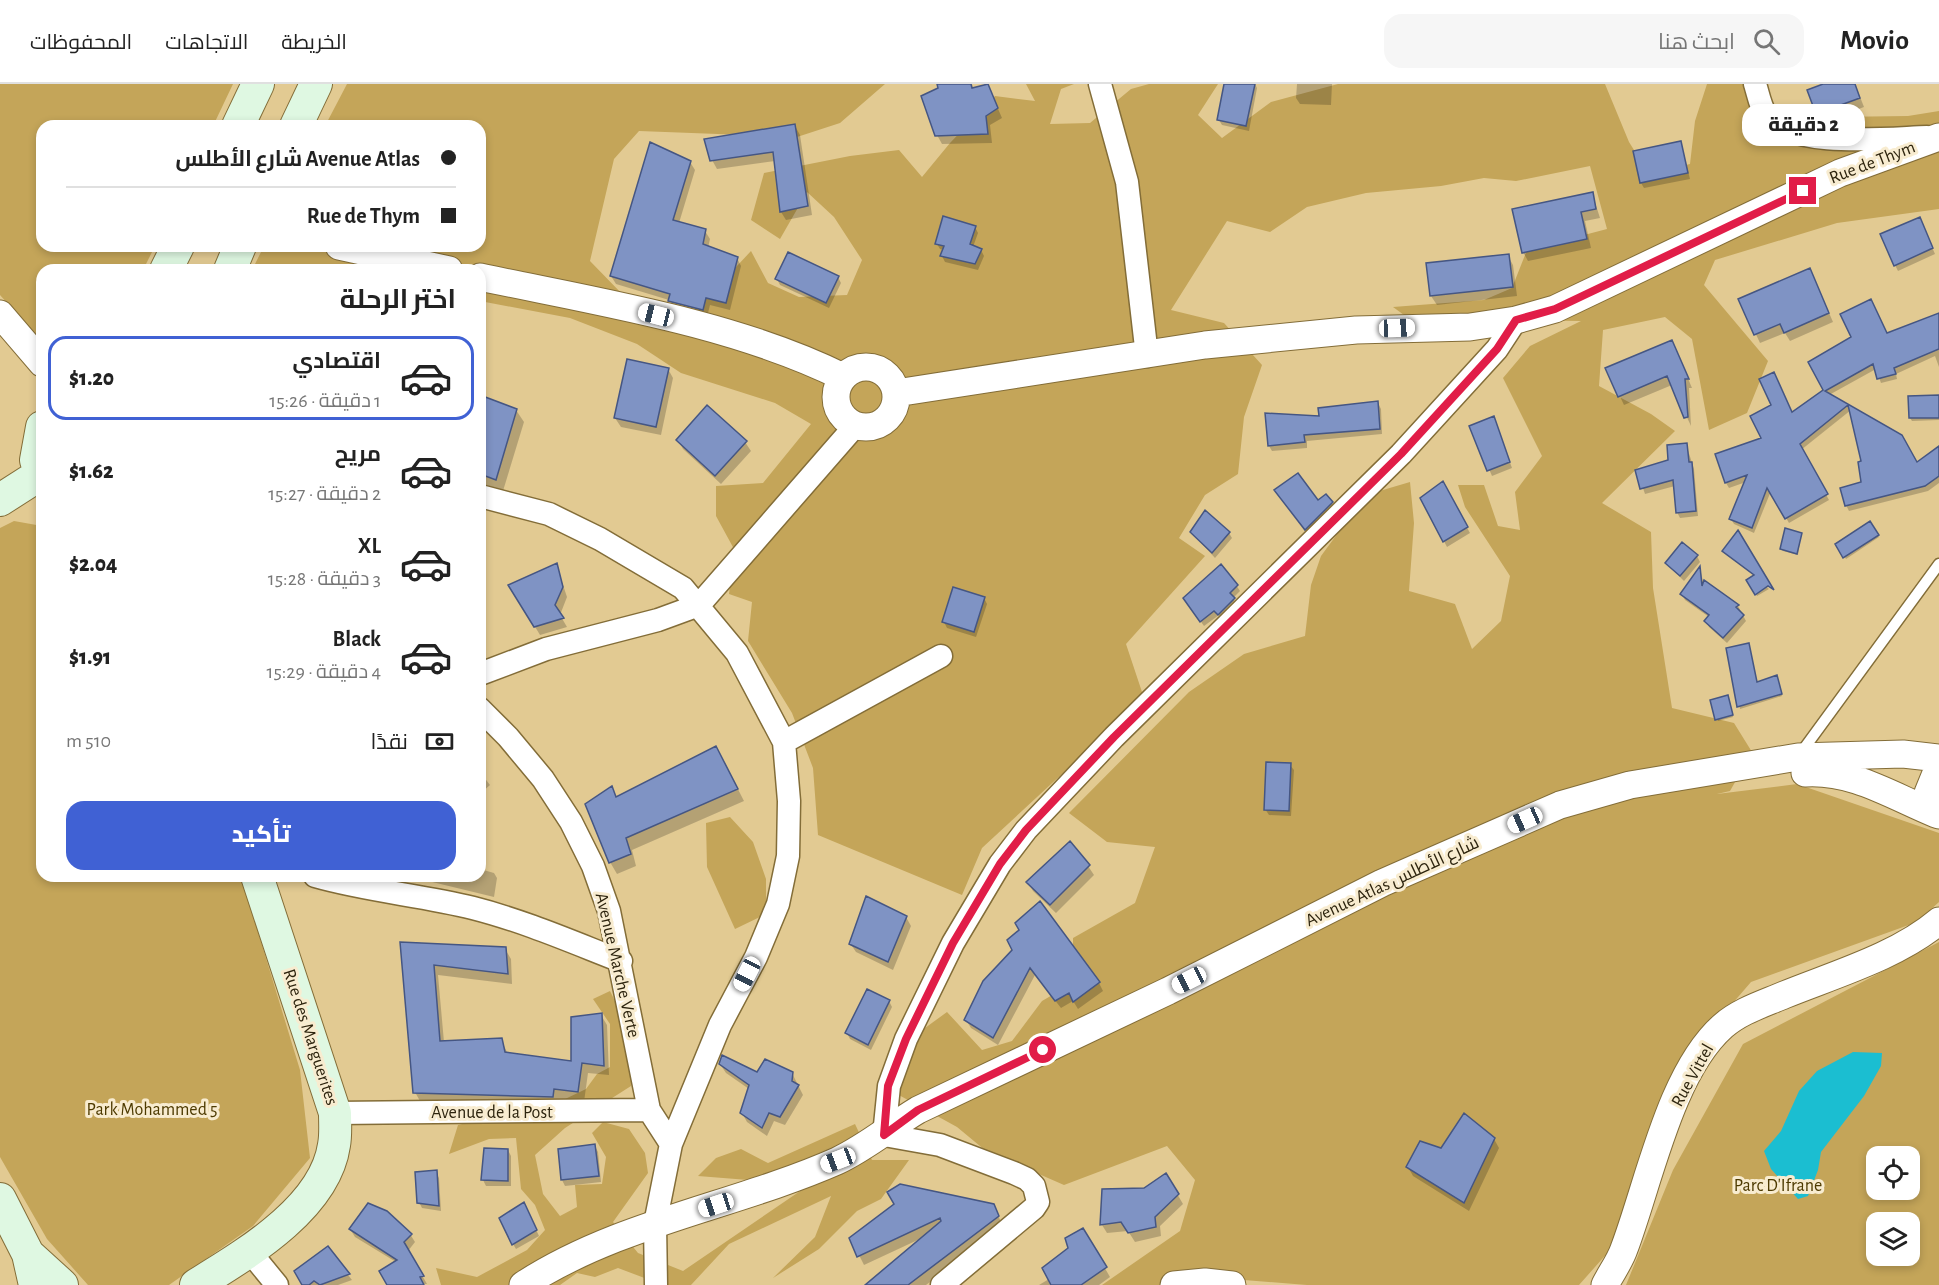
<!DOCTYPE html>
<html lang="ar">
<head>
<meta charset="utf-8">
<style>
  :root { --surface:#fff; --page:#f6f6f6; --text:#222; --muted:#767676; --line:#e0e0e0; --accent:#4061d4 }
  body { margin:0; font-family:"Alegreya Sans",Cairo,sans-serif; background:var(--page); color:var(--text); direction:rtl; height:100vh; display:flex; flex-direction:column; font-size:22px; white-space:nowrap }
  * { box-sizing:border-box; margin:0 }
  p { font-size:20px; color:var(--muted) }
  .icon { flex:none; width:33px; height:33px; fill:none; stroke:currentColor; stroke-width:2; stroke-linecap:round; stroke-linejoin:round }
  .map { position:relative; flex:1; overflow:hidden; direction:ltr }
  .details { position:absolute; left:36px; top:180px; width:450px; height:618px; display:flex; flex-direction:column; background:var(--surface); border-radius:18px; box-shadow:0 3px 9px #0003; direction:rtl }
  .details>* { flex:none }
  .top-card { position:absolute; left:36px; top:36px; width:450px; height:132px; border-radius:18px; box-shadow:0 3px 9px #0003; direction:rtl; display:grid; align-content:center; height:132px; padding:0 30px; background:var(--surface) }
  .controls { position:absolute; left:1866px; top:1062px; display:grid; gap:12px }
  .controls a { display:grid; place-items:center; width:54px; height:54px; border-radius:12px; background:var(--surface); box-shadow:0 3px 9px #0003; font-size:30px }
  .end { position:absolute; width:27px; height:27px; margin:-14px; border:8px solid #e11d48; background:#fff; box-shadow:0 0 0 3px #fff }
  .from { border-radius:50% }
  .bubble { position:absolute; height:42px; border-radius:18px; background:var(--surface); box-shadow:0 3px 9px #0003; font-size:20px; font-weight:800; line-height:42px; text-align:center; direction:rtl }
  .car { position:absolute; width:18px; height:36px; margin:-18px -9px; border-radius:8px; box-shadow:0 0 4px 2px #0007; background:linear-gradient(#fff 24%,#345 0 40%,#fff 0 76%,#345 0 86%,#fff 0) }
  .top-card b { display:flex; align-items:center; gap:21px; height:57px; font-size:22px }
  .top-card b+b { border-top:2px solid var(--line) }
  .top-card i { width:15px; height:15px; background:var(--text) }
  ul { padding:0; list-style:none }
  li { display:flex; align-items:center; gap:18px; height:84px; margin:0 12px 9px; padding:0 18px; border:3px solid transparent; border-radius:18px }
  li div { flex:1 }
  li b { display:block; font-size:22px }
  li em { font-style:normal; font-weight:800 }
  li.on { border-color:var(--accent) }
  li>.icon { width:54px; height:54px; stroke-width:1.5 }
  h2 { padding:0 30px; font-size:27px; line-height:72px }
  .pay { display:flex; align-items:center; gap:15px; height:66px; padding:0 30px; font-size:22px }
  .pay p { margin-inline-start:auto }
  .action { display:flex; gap:12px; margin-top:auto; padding:12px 30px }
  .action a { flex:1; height:69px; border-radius:18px; background:var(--accent); color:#fff; font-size:24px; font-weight:800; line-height:69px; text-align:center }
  header { display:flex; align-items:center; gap:36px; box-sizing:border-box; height:84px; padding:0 30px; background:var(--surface); border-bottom:2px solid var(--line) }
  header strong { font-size:28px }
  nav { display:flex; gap:33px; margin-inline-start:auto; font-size:21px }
  .search { width:420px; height:54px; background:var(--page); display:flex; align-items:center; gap:15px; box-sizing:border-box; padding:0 21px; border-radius:18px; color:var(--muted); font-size:22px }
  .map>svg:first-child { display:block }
  .green { fill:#c4a559; fill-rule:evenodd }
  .water { fill:#1bbed1 }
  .shadow { fill:#0003 }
  .building { fill:#7f93c4; stroke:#455683; stroke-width:1.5 }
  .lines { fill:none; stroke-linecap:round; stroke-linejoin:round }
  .service-casing { stroke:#836d38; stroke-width:13 }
  .minor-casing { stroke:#836d38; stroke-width:25 }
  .tertiary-casing { stroke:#836d38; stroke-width:29 }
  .secondary-casing { stroke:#836d38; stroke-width:34 }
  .service { stroke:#fff; stroke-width:10 }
  .minor { stroke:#fff; stroke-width:22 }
  .tertiary { stroke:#fff; stroke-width:27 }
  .secondary { stroke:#dff8e2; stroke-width:32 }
  .route { stroke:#e11d48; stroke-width:8 }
  .labels { text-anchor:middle; stroke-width:6; stroke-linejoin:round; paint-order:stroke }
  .street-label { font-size:18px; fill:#2d240e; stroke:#f8ecd0 }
  .park-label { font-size:18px; fill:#4d3a00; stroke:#f8ecd0 }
</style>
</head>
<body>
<header>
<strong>Movio</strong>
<div class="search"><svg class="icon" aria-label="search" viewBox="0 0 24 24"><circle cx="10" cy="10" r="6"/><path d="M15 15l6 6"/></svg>ابحث هنا</div>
<nav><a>الخريطة</a><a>الاتجاهات</a><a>المحفوظات</a></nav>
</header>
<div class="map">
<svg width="1939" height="1201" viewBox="0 0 1939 1201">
  <rect width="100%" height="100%" fill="#e2ca92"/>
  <!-- green -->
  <path class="green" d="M0,0H233L213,42H42V162H155L143,186H42V255H39L0,211Z
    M347,0H885L840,39L797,53L639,47L614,75L590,177L624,212L694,228L751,167L768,199L799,213L847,211L862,176L834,133L807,108L780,155L751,136L764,89L850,72L899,66L922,93L950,59L995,12L1035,17L1026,0H1074L1061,5L1050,40L1090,39L1131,5L1149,0H1218L1198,31L1222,54L1271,18L1338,0H1605L1629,58L1649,90L1690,80L1695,37L1707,0H1748L1768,34L1908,32L1939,27V125L1837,139L1715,176L1704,201L1768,277L1747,329L1709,346L1692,255L1665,233L1603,246L1599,302L1651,330L1675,347L1602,419L1651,448L1653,504L1672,624L1734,639L1752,668L1730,707L1717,710L1797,700L1939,749V818L1917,838L1751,898L1694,964L1611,1165L1579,1201H1307L1181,1191L1165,1201H1102L1180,1147L1195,1096L1167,1062L1064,1101L986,1067L957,1043L897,1010L914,952L947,928L982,966L1012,957L1042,917L1073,899V854L1135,819L1155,763L1107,758L1069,729L1189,608L1244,570L1305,552L1311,501L1321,472L1366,411L1410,398L1414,439L1409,507L1455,520L1472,565L1501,537L1510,492L1465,423L1458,401H1484L1498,442L1520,446L1515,408L1542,372L1503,294L1530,262L1581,237L1493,236L1415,239L1393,223L1484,216L1512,204L1527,166L1607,145L1590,82L1516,97L1484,94L1441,102L1366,109L1307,123L1270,148L1227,137L1171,226L1224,239L1262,281L1244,333L1238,390L1205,411L1179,454L1205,472L1126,560L1144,614L982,764L962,811L818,751L813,684L792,629L748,557L752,518L729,510L734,465L716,432V402L763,399L811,340L775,319L681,289L637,260L570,234L480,217V186H314L285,181L283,186H252L264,162H480V42H325Z
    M14,437L42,442V792H241L300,986L310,1074L253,1142L169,1201H88L47,1155L0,1073V444Z
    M730,733L753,758L766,795V830L735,845L707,783L706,739Z
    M1939,858V1201H1626L1673,1086L1743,960ZM1876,1072H1910V1106H1876ZM1876,1138H1910V1172H1876Z
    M610,907C625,936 632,969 631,1002L565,1044L535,1071L543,1110L560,1132L577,1123L575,1101L602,1100L606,1073L592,1049L603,1038L629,1045L645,1069L648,1089L613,1138L638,1169L683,1187L809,1101L698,1092L716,1074L741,1065L768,1079L855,1040L872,1076H909L881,1115L857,1127L819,1165L773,1194L815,1153L831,1112L729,1160L691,1201H663L618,1184L595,1193L577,1189L560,1201H441L436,1184L477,1193L527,1166L545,1146L535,1121L521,1105L516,1054L489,1055L449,1070L458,1041L563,1016L586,1005L597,990L610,983V940L593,915Z"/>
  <!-- water -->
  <path class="water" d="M1853,968L1882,969L1881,982L1864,1012L1821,1068L1818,1086L1808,1112L1798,1115L1771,1085L1764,1067L1781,1047L1799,1007L1817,987Z"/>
  <!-- shadow -->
  <path class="shadow" d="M938,0H972L973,5L992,11L1002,34L990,41L992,59L942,60L937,51Z
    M1226,0H1255L1257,4L1249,47L1222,41L1219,36Z
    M1297,0H1332L1331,21L1300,20L1296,14Z
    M1823,0H1855L1864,23L1823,38L1817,29Z
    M795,42L800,51L812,131L786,136L781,128L775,77L717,85L712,76Z
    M1681,59L1690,95L1644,104L1641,99Z
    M690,78L695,86L679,139L705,147L710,155L708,164L737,174L741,182L730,226L710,221L707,233L674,224L669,216L616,200L611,192Z
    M1592,109L1600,134L1585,137L1591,164L1528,177L1523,168Z
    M1922,140L1935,170L1898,187L1895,181Z
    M975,143L978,149L973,163L981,166L984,172L978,186L945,178L942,172L944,166L940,165L937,160Z
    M1508,172L1513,181L1517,212L1437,221L1431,212Z
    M838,193L841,199L829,224L780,201L777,195Z
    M1814,194L1833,238L1790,257L1785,249L1760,259L1740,216Z
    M1939,231V283L1935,272L1896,290L1897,295L1881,299L1876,285L1829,311L1901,352L1917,380L1939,364V399L1928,407L1849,427L1846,421L1863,399V378L1851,326L1801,366L1829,416L1789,439L1771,407L1754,449L1734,440L1731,435L1746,398L1729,404L1726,399L1763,355L1825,307L1887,251Z
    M1676,266L1692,304H1689L1691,342L1672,301L1624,321L1607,285Z
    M668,285L673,294L661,351L621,343L615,334Z
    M480,313L516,326L524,338L503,407L480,399Z
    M1939,313V336L1912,337L1910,334Z
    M1378,319L1381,325L1382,350L1307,357V364L1272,367L1269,362Z
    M1494,334L1512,384L1492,392L1471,343Z
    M678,356L745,358L751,367L721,400L683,365Z
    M1686,360L1694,385L1698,432L1680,434L1677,428L1675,402L1645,410L1637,387L1670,378Z
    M1443,400L1470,449L1447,463L1422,415Z
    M1280,412L1332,419L1335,425L1309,451Z
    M1870,439L1879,453L1846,475L1837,460Z
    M1191,448L1229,449L1232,454L1215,474Z
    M1737,448L1762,499L1769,505L1757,512L1748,496L1755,492L1724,467Z
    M1801,450L1798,471L1783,467L1781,465Z
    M1697,472L1700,478L1684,497L1666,479Z
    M556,480L567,513L560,531L567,543L540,551L510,501Z
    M1700,485L1703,497L1738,522L1746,537L1727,559L1709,543L1706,537L1709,533L1685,516L1682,510Z
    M1236,501L1240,507L1233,514L1237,521L1222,536L1219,531L1204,542L1188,520Z
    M984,514L987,520L976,553L947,544L944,538Z
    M1728,565L1757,599L1777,595L1782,612L1740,625Z
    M1729,615L1733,633L1718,637L1717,635Z
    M723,676L744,717L632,766L636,782L617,790L610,778L611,704L617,715Z
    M1290,681L1294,686L1291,732L1269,731L1265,725Z
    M480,688L490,701L480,710Z
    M1088,782L1094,791L1056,829L1033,807L1028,798Z
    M480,785L494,789L497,794L494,813L424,796L422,792H480Z
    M906,833L911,842L893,886L856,868L850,859Z
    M1021,846L1099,899L1103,907L1078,925L1073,917L1061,924L1035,891L998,961L971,944L966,936L1014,867Z
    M402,860L505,865L511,875L512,900L438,891L444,958L501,956L508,970L572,978L601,931L607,941L609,991L588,989L584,1018L559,1015L558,1023L421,1019L415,1008Z
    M889,917L892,923L871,966L850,955L847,949Z
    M720,980L758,990L792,989L803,1011L785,1041L774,1037L767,1052L747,1038L742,1029L749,1005L726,989Z
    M1494,1055L1499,1064L1469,1127L1413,1092L1408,1083L1441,1066Z
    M595,1062L598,1068L601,1098L565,1102L562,1096Z
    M485,1065L508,1066L511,1072V1102H486L483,1096Z
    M436,1088L439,1094L441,1127L422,1124L419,1118Z
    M1166,1091L1183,1120L1160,1142L1161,1152L1135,1158L1128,1147L1107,1149L1102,1141Z
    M896,1120L993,1121L1003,1142L926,1201H870L922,1154L864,1181L851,1155Z
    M527,1126L539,1152L516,1165L513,1160Z
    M350,1145L410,1150L415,1158L408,1167L427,1200L389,1201L396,1178L355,1153Z
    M1083,1146L1110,1193L1099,1201H1039L1049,1195Z
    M328,1165L352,1196L338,1201H303Z"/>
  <!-- building -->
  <path class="building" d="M937,0H971L972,4L988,0L998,24L986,32L988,50L935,52L921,12L938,4Z
    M1224,0H1255L1246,42L1217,36Z
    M1823,0H1855L1860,14L1816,30L1807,6Z
    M795,40L808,122L780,128L773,68L710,77L704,55Z
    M1681,57L1688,89L1640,99L1633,67Z
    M650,58L691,77L673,136L706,145L703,160L738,173L726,219L706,214L703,226L668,217L670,210L610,192Z
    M1593,108L1596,125L1581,128L1587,155L1522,169L1512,125Z
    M943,132L976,142L970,160L982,165L975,180L940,172L944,162L935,160Z
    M1920,133L1933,164L1894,182L1880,150Z
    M788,168L839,192L826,219L775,195Z
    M1509,170L1513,203L1430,212L1426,179Z
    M1810,184L1829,229L1784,249L1780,240L1754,251L1738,215Z
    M1871,215L1887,249L1939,229V265L1894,284L1896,290L1877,295L1873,280L1825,307L1902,351L1917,378L1939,362V392L1925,402L1845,422L1840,404L1861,398L1858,378L1861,377L1848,321L1800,360L1828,410L1785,435L1767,404L1752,444L1729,435L1747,391L1725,399L1715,370L1761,354L1750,332L1771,321L1759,295L1774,288L1792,328L1823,306L1808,278L1851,253L1840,230Z
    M1672,256L1689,295H1685L1688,333L1684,334L1667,292L1618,313L1605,284Z
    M627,275L669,284L656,343L614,334Z
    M480,311L517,325L496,396L480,390Z
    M1939,311V334H1909L1908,312Z
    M1378,317L1380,345L1304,351L1305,358L1268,362L1265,329L1319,332L1318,324Z
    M707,321L747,357L715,392L676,356Z
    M1494,332L1510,378L1487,387L1469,342Z
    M1687,359L1689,378H1692L1696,427L1676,429L1673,396L1640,405L1635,386L1668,376L1667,361Z
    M1298,389L1318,416L1326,410L1333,418L1305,446L1274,406Z
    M1443,397L1468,443L1443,458L1420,414Z
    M1205,426L1230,448L1212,469L1190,448Z
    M1870,437L1879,451L1843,474L1835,460Z
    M1785,444L1802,449L1797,470L1780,465Z
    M1738,446L1774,506L1768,502L1755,511L1746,496L1754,491L1722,467Z
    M1682,458L1698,471L1680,492L1665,479Z
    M557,479L563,503L555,521L564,534L534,543L508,501Z
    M1221,480L1238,501L1230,509L1235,514L1218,531L1214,527L1200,538L1183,514Z
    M1700,482L1702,502L1704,496L1739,521L1736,523L1744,531L1723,554L1704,537L1709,531L1680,510Z
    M953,503L985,513L974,548L942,538Z
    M1749,559L1757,598L1777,591L1782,610L1737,623L1726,564Z
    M1728,611L1733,631L1715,636L1710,616Z
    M716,662L738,705L626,754L631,770L609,779L585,720L612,702L616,713Z
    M1266,678L1291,679L1289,727L1264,726Z
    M1070,757L1090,781L1050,821L1026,798Z
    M866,812L907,832L888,878L849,860Z
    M1040,817L1100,898L1073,918L1069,909L1055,917L1030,884L993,954L964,936L983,897L1012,866L1007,856L1019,846L1015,839Z
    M400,858L506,863L508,890L434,881L440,957L502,954L505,968L571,977V933L602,929L604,982L582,979L578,1008L554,1005L553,1013L413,1009Z
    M867,905L890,916L868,961L845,949Z
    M722,971L757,988L765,975L793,988L792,997L799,1001L780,1033L769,1029L762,1044L740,1029L749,1001L719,980Z
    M1464,1029L1495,1054L1464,1119L1406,1083L1420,1057L1441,1064Z
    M595,1060L599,1092L561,1096L558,1065Z
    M484,1064L508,1065V1097L481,1096Z
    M437,1086L439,1122L417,1119L415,1088Z
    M1166,1089L1179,1110L1155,1133L1156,1143L1128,1149L1121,1138L1100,1141L1102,1105L1144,1104Z
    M900,1100L994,1120L999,1132L908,1201H865L941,1137L940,1134L857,1173L849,1154L894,1120L887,1108Z
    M524,1118L537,1146L512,1161L499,1134Z
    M368,1119L387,1127L412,1150L404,1158L424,1192L420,1193L424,1201H387L379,1187L397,1176L349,1145Z
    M1083,1144L1107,1183L1081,1201H1051L1042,1184L1068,1164L1065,1154Z
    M328,1162L350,1190L320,1201L314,1197L309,1201H302L294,1187Z"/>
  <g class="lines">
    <defs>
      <path id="service" d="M1800,670L1939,480"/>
      <path id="minor" d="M1100,0L1127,98L1147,272
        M1755,0C1758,9 1760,22 1766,31C1790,65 1889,54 1927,53
        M480,412L549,430L600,455L683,504L737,569L784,658L789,717L788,772L778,820L756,873L720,941L671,1060L655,1140L656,1201
        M480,590L546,565L658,536L699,521L855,342
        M480,625L508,653L543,695L571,738L593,782L609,827L649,1026L671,1060
        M784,658L941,572
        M315,792C367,807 421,811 473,824C524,837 572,858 621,877
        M335,1029L649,1026
        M250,1168L277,1201
        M942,1201L1034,1124L1038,1118L1034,1102L1027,1095L1014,1089L940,1061L884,1051L889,1002L906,955L953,859L1000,780L1026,746L1114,653L1401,370L1497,265L1516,236"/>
      <path id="tertiary" d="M339,162L449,186
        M480,193C598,218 734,239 843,293
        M0,230L42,279
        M836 313a30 30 0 1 1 60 0a30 30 0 1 1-60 0Z
        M896,309L1205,261L1356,246L1470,243L1516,236L1555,225L1840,89L1939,53
        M1939,682L1928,709L1936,730L1939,731
        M1805,689C1853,686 1892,712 1936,730
        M523,1201C618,1139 735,1122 837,1077C867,1063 891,1042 918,1026L1168,907L1382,799L1560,721L1630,701L1798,673L1903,670L1939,674
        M1174,1201L1205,1198L1232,1201
        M1605,1201C1611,1189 1620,1177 1624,1165C1649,1099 1670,989 1723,942C1740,927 1763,920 1784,911C1833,891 1898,872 1939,837"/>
      <path id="secondary" d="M238,42L258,0
        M296,42L316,0
        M166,186L178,162
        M230,186L240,162
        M42,343L36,376L42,397
        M0,416L39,391
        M0,1115L28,1170L35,1201
        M28,1170L62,1201
        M196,1201C246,1170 325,1124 334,1061C336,1051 335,1039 335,1029L257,792"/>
    </defs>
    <!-- service casing -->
    <use href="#service" class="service-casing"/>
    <!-- minor casing -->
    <use href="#minor" class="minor-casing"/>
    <!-- tertiary casing -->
    <use href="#tertiary" class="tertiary-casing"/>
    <!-- secondary casing -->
    <use href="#secondary" class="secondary-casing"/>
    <!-- service -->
    <use href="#service" class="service"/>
    <!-- minor -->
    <use href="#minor" class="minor"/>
    <!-- tertiary -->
    <use href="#tertiary" class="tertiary"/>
    <!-- secondary -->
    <use href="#secondary" class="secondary"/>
  </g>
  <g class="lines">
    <!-- route -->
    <path class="route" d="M1043,966L918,1026L884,1051L888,1002L906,955L953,859L1000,780L1026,746L1114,653L1401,370L1497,265L1516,236L1555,225L1803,107"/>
  </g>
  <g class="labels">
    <!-- street labels -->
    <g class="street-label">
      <text transform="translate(1872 78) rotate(-21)" y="6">Rue de Thym</text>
      <text transform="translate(1392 797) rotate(-25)" y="6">Avenue Atlas شارع الأطلس</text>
      <text transform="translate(618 881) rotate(77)" y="6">Avenue Marche Verte</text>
      <text transform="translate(311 953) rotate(72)" y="6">Rue des Marguerites</text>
      <text transform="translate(1692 991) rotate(-61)" y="6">Rue Vittel</text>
      <text x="492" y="1034">Avenue de la Post</text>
    </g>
    <!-- park labels -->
    <g class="park-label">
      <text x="152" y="1031">Park Mohammed 5</text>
      <text x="1778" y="1107">Parc D'Ifrane</text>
    </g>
  </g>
</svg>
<div class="controls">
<a><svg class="icon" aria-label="locate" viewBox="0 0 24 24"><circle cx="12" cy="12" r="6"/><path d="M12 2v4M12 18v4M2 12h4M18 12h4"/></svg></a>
<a><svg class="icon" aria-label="layers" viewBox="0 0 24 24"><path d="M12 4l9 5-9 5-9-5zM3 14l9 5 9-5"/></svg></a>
</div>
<i class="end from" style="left:1043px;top:966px"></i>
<i class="end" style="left:1803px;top:107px"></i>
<div class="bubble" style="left:1742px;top:20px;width:123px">2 دقيقة</div>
<i class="car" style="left:656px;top:231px;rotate:284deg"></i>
<i class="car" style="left:1397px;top:244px;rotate:88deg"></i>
<i class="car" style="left:1525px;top:736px;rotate:246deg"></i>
<i class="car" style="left:747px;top:890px;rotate:207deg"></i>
<i class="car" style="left:1189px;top:896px;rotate:243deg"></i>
<i class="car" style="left:838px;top:1076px;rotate:249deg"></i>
<i class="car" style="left:716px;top:1121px;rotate:252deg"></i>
<div class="top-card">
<b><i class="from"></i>Avenue Atlas شارع الأطلس</b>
<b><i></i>Rue de Thym</b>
</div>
<section class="details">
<h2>اختر الرحلة</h2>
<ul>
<li class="on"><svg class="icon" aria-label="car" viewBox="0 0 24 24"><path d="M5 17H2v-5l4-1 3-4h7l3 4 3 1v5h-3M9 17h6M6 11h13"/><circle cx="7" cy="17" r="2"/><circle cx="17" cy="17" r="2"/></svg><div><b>اقتصادي</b><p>1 دقيقة · 15:26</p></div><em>$1.20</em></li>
<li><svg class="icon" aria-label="car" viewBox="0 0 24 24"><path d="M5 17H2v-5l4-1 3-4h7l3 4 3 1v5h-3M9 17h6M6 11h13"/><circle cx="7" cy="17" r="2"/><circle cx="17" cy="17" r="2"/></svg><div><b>مريح</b><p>2 دقيقة · 15:27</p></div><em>$1.62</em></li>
<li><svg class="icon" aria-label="car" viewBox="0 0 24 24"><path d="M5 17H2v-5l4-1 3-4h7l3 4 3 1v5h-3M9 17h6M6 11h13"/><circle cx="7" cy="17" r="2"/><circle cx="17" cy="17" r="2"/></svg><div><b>XL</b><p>3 دقيقة · 15:28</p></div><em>$2.04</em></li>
<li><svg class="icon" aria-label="car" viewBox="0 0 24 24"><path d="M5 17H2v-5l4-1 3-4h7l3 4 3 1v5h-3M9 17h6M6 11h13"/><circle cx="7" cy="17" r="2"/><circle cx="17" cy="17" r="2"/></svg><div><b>Black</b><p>4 دقيقة · 15:29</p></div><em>$1.91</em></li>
</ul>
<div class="pay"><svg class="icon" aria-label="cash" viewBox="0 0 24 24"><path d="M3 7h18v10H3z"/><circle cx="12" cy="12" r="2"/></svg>نقدًا<p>510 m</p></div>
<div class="action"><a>تأكيد</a></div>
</section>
</div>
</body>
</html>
